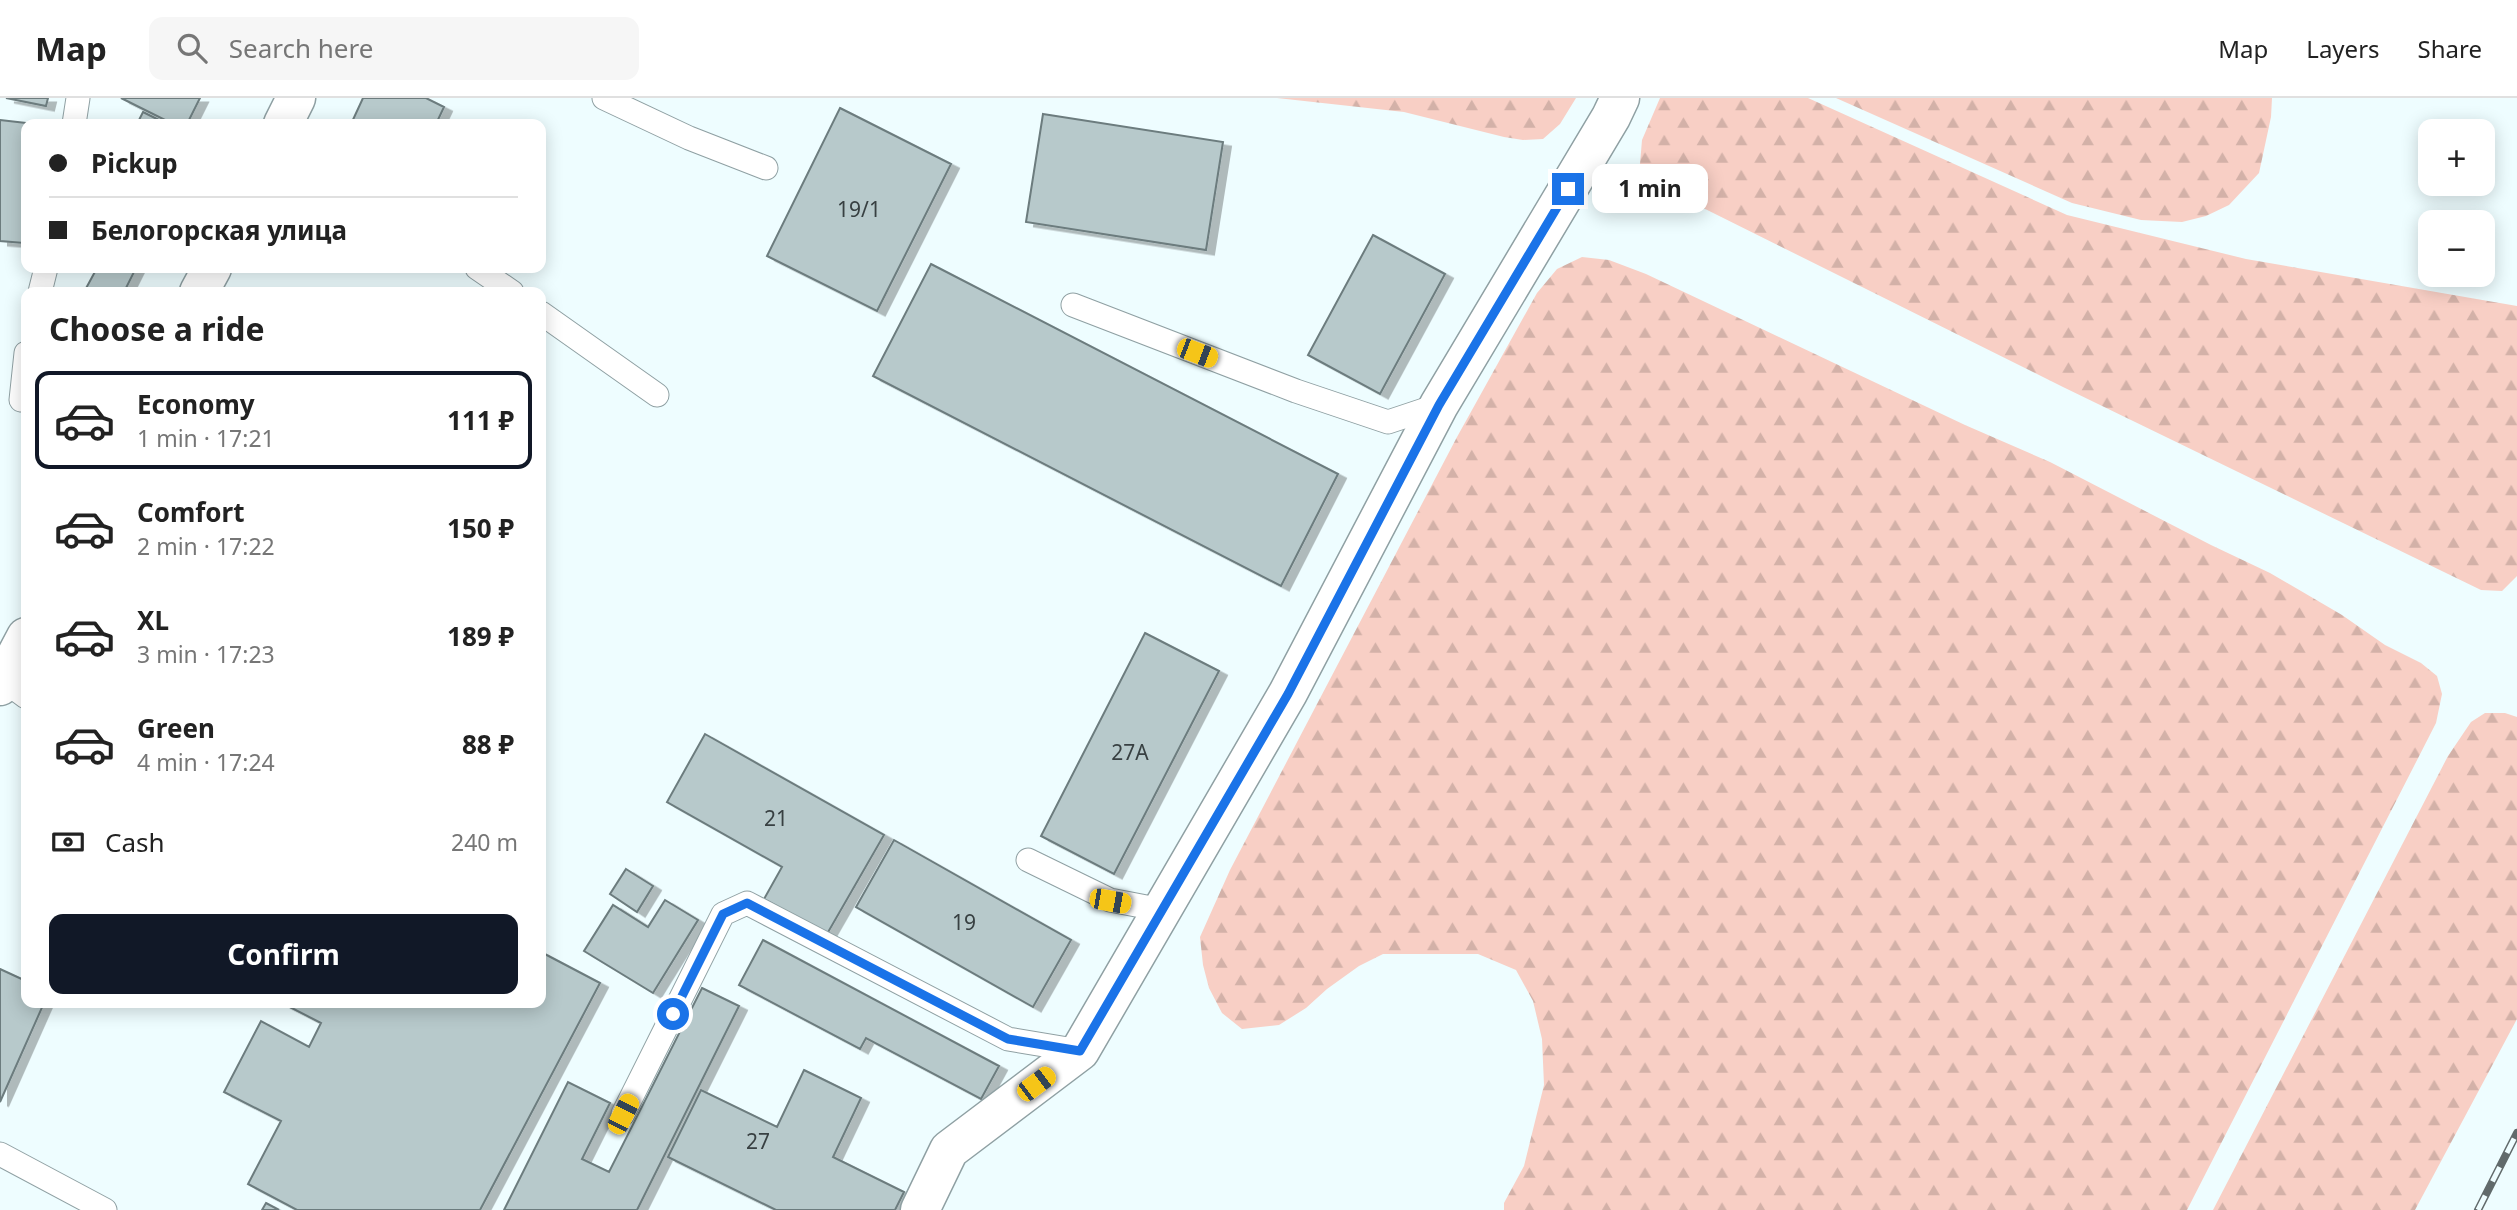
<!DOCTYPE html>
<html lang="en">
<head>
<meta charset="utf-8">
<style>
  :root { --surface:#fff; --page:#f6f6f6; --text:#222; --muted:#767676; --line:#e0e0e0; --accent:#111827 }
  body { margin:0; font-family:"Noto Sans",sans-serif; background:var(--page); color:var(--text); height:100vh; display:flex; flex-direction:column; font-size:26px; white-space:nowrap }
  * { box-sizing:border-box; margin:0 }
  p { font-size:23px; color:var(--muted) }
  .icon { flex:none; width:38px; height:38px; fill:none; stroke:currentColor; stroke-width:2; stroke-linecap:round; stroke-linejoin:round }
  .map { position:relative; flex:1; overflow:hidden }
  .side { position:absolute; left:21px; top:189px; width:525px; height:721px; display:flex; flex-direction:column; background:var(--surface); border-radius:14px; box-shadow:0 4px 18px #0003 }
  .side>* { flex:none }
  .banner { position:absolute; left:21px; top:21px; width:525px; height:154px; border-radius:14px; box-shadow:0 4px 18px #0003; display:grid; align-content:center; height:154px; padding:0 28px; background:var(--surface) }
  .tools { position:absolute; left:2418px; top:21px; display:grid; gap:14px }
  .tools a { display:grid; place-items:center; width:77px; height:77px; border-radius:14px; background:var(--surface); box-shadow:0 4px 18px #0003; font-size:35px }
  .end { position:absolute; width:32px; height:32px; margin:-16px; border:9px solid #1a73e8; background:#fff; box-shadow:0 0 0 4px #fff }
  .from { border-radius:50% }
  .bubble { position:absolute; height:49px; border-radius:14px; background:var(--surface); box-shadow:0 4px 18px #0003; font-size:23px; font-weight:700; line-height:49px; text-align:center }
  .car { position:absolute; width:21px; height:42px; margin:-21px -10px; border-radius:9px; box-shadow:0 0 5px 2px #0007; background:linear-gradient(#f5c518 24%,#345 0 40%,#f5c518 0 76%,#345 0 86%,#f5c518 0) }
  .banner b { display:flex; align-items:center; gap:24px; height:66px; font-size:26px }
  .banner b+b { border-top:2px solid var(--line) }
  .banner i { width:18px; height:18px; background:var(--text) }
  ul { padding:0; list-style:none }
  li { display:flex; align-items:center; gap:21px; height:98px; margin:0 14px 10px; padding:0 14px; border:4px solid transparent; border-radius:14px }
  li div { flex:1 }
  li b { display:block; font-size:26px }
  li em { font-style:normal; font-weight:700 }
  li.active { border-color:var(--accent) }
  li>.icon { width:63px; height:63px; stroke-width:1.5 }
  h2 { padding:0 28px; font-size:32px; line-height:84px }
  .pay { display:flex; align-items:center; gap:18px; height:77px; padding:0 28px; font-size:26px }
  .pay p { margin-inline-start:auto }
  .cta { display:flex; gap:14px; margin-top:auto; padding:14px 28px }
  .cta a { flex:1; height:80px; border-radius:14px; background:var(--accent); color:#fff; font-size:28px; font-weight:700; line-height:80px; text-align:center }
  header { display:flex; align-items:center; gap:42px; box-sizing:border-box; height:98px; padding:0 35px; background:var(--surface); border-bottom:2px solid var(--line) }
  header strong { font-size:33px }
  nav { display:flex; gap:38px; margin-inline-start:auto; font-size:24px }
  .search { width:490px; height:63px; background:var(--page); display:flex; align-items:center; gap:18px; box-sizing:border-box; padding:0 24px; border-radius:14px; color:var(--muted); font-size:26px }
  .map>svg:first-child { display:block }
  .forest { fill:url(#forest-firs) }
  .building { fill:#b7c9cb; stroke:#6c7c7e; stroke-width:2; filter:url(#shadow) }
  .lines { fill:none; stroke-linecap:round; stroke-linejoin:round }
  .service-casing { stroke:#8fa0a3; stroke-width:25 }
  .minor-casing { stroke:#8fa0a3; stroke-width:41 }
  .service { stroke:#fff; stroke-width:23 }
  .minor { stroke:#fff; stroke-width:38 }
  .rail-casing { stroke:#616a6b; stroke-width:8 }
  .rail { stroke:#eefdff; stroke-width:5; stroke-dasharray:16; stroke-linecap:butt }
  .route { stroke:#1a73e8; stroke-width:9 }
  .labels { text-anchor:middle; stroke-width:7; stroke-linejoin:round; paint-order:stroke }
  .number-label { font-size:21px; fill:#384042 }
</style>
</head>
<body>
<header>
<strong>Map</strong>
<div class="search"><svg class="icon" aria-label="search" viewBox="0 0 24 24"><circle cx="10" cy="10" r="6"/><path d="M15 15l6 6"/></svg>Search here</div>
<nav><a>Map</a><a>Layers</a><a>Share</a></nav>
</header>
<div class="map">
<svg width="2517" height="1112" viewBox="0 0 2517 1112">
  <defs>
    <pattern id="forest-firs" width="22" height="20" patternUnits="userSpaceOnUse" patternTransform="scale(1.75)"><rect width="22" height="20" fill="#f8cfc5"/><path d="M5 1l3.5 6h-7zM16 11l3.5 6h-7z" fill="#d3b1a8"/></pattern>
    <filter id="shadow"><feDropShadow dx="8" dy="4.5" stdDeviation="0" flood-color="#0004"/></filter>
  </defs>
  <rect width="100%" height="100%" fill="#eefdff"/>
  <!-- forest -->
  <path class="forest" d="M1277,0H1576L1560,26L1543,41L1523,42L1504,39L1404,14Z
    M1660,0H1808L2067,117L2246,161L2517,208V478L2502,493L2481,492L2063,289L1659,88L1640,66L1642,42Z
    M1836,0H2272L2271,19L2259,75L2229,107L2206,118L2182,124L2141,122L2072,105Z
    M1582,159L1609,162L1646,176L1965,327L2050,364L2211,447L2270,475L2342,517L2385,547L2421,565L2437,578L2442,596L2436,625L2187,1112H1504V1105L1524,1068L1544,987L1542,941L1533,903L1516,872L1478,856H1383L1359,868L1327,891L1306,910L1279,927L1242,931L1222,915L1209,890L1203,867L1200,839L1230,772L1457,339L1537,195L1557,171Z
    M2485,615H2505L2517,619V921L2415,1112H2213L2448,658L2471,624Z"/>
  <!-- building -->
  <path class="building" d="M6,0H48L46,8Z
    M121,0H200L187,26H173Z
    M363,0H426L444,9L436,26H351Z
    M840,10L951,66L877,213L767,158Z
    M143,14L167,26H137Z
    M1043,16L1223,44L1206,152L1026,124Z
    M0,22L35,26H26V119L24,145L0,143Z
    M1373,137L1445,176L1380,296L1308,257Z
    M931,166L1338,376L1281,488L873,278Z
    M97,170H136L124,194H84Z
    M1145,535L1219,573L1114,776L1041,738Z
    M705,636L884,737L827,836L764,801L782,769L667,704Z
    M894,742L1071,842L1033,909L856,809Z
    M626,771L653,788L637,814L610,796Z
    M665,802L698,822L653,895L584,853L613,807L648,829Z
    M763,842L999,968L981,1001L866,940L860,951L739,887Z
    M541,854L600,885L480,1112H297L248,1086L281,1023L224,994L261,923L309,949L321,925L282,905H541Z
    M0,871L26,883V905H44L0,1004Z
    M702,890L739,908L637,1112H504L568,984L610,1005L582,1061L609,1074Z
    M804,972L861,1000L833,1059L904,1094L895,1112H776L668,1059L701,992L777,1029Z
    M266,1105L279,1112H262Z"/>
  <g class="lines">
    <defs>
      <path id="service" d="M604,0L689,40L766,70
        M74,26L78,0
        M477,170L512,194
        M40,194L46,170
        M1073,207L1296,293L1388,324L1439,307
        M541,215L657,297
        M21,302L26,255
        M3,582L26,599
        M1028,762L1110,802L1162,812
        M623,1016L723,816L747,805L1008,941L1080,953
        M0,1056L105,1112"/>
      <path id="minor" d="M283,26L296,0
        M199,194L212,170
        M0,588L26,539
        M920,1112L949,1052L1080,953L1288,595L1439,307L1611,19L1620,0"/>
    </defs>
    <!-- service casing -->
    <use href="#service" class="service-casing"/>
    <!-- minor casing -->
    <use href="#minor" class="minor-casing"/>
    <!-- service -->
    <use href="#service" class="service"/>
    <!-- minor -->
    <use href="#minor" class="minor"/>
    <defs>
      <path id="rail" d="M2478,1112L2517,1035"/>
    </defs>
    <!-- rail casing -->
    <use href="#rail" class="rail-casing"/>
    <!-- rail -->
    <use href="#rail" class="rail"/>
  </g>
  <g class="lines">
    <!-- route -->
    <path class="route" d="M673,916L723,816L747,805L1008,941L1080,953L1288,596L1439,307L1568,91"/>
  </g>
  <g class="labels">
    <!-- number labels -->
    <g class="number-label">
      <text x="859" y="119">19/1</text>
      <text x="1130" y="662">27А</text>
      <text x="776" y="728">21</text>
      <text x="964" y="832">19</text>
      <text x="758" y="1051">27</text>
    </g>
  </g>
</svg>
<div class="tools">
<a>+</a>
<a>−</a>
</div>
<i class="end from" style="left:673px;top:916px"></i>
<i class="end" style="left:1568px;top:91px"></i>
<div class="bubble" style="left:1592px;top:66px;width:116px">1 min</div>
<i class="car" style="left:1197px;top:255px;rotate:111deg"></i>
<i class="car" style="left:1110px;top:803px;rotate:100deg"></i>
<i class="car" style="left:1036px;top:986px;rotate:53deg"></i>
<i class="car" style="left:623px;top:1016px;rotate:27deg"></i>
<div class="banner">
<b><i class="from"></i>Pickup</b>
<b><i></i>Белогорская улица</b>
</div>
<section class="side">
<h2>Choose a ride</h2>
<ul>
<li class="active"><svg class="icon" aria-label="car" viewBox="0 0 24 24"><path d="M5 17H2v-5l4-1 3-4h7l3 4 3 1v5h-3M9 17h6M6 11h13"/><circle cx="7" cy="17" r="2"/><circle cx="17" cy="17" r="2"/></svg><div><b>Economy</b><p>1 min · 17:21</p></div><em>111 ₽</em></li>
<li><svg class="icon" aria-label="car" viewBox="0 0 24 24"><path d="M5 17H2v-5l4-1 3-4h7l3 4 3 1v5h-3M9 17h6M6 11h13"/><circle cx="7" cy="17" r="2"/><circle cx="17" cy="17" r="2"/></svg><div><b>Comfort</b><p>2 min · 17:22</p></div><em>150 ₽</em></li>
<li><svg class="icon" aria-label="car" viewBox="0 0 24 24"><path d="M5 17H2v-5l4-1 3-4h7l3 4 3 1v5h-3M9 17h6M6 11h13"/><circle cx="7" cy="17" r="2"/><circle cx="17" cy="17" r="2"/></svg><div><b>XL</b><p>3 min · 17:23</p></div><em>189 ₽</em></li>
<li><svg class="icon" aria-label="car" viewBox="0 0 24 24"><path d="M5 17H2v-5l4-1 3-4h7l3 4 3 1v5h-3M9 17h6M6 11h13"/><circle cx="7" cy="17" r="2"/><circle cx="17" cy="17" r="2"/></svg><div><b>Green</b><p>4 min · 17:24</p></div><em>88 ₽</em></li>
</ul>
<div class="pay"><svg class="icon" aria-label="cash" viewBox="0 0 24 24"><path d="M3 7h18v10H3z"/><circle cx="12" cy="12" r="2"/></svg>Cash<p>240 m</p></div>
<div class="cta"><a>Confirm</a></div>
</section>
</div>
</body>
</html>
